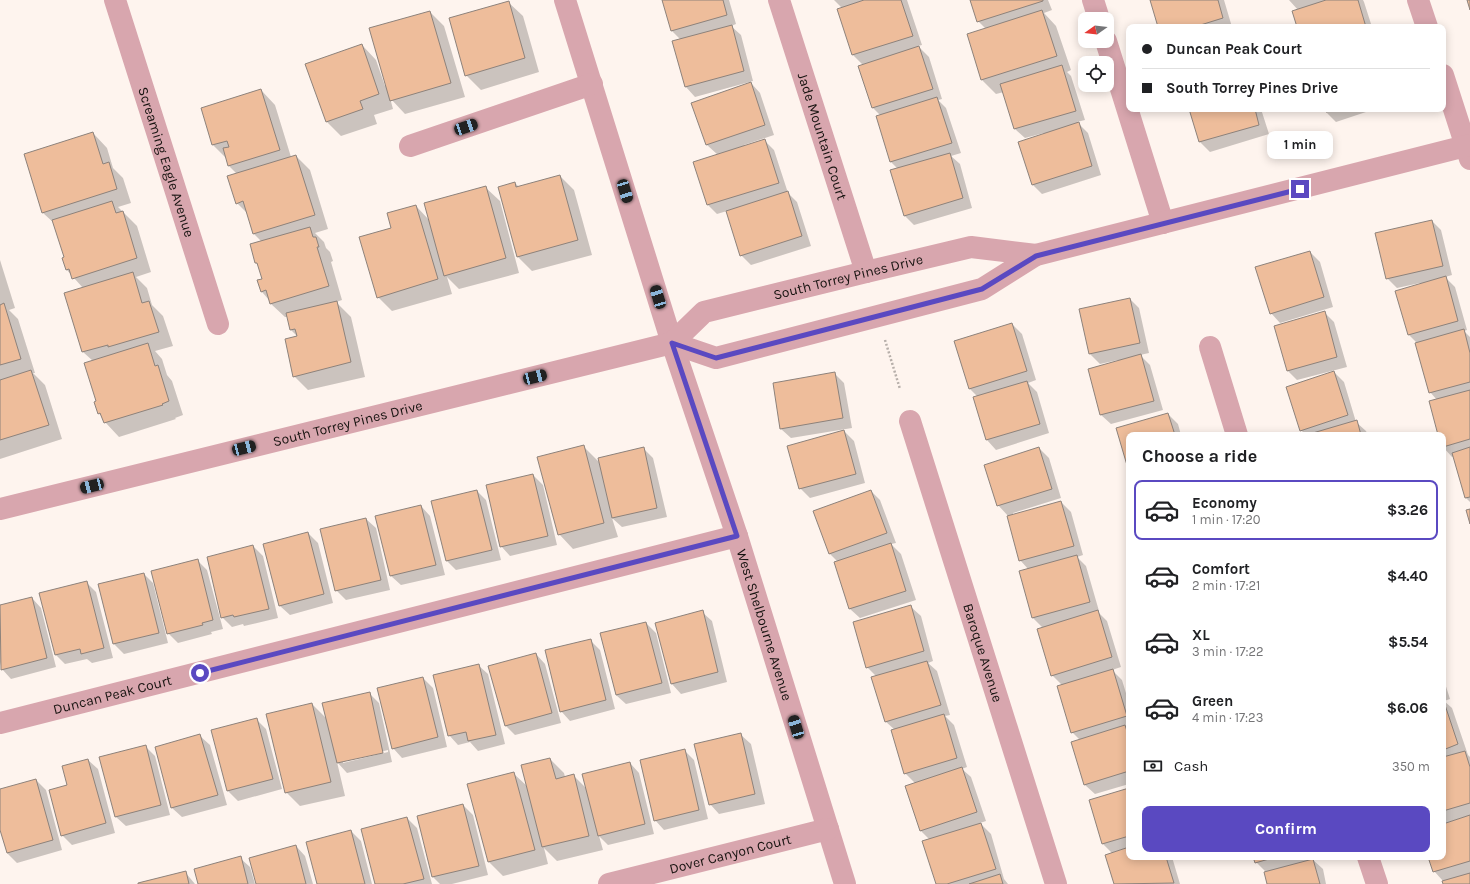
<!DOCTYPE html>
<html lang="en">
<head>
<meta charset="utf-8">
<style>
  :root { --surface:#fff; --page:#f2f2f2; --text:#202124; --muted:#757577; --line:#e0e0e0; --accent:#5a49c1 }
  body { margin:0; font-family:Karla,sans-serif; background:var(--page); color:var(--text); height:100vh; display:flex; flex-direction:column; font-size:15px; white-space:nowrap }
  * { box-sizing:border-box; margin:0 }
  p { font-size:13px; color:var(--muted) }
  .icon { flex:none; width:22px; height:22px; fill:none; stroke:currentColor; stroke-width:2; stroke-linecap:round; stroke-linejoin:round }
  .map { position:relative; flex:1; overflow:hidden }
  .sheet { position:absolute; left:1126px; top:432px; width:320px; height:428px; display:flex; flex-direction:column; background:var(--surface); border-radius:8px; box-shadow:0 2px 10px #0003 }
  .sheet>* { flex:none }
  .hud { position:absolute; left:1126px; top:24px; width:320px; height:88px; border-radius:8px; box-shadow:0 2px 10px #0003; display:grid; align-content:center; height:88px; padding:0 16px; background:var(--surface) }
  .needle { width:26px; rotate:256deg }
  .fabs { position:absolute; left:1078px; top:12px; display:grid; gap:8px }
  .fabs a { display:grid; place-items:center; width:36px; height:36px; border-radius:8px; background:var(--surface); box-shadow:0 2px 10px #0003; font-size:20px }
  .end { position:absolute; width:18px; height:18px; margin:-9px; border:5px solid #5a49c1; background:#fff; box-shadow:0 0 0 2px #fff }
  .from { border-radius:50% }
  .bubble { position:absolute; height:28px; border-radius:8px; background:var(--surface); box-shadow:0 2px 10px #0003; font-size:13px; font-weight:700; line-height:28px; text-align:center }
  .car { position:absolute; width:12px; height:24px; margin:-12px -6px; border-radius:5px; box-shadow:0 0 3px 1px #0007; background:linear-gradient(#222 24%,#8ab4d8 0 40%,#222 0 76%,#8ab4d8 0 86%,#222 0) }
  .hud b { display:flex; align-items:center; gap:14px; height:38px; font-size:15px }
  .hud b+b { border-top:1px solid var(--line) }
  .hud i { width:10px; height:10px; background:var(--text) }
  ul { padding:0; list-style:none }
  li { display:flex; align-items:center; gap:12px; height:60px; margin:0 8px 6px; padding:0 8px; border:2px solid transparent; border-radius:8px }
  li div { flex:1 }
  li b { display:block; font-size:15px }
  li em { font-style:normal; font-weight:700 }
  li.selected { border-color:var(--accent) }
  li>.icon { width:36px; height:36px; stroke-width:1.5 }
  h2 { padding:0 16px; font-size:18px; line-height:48px }
  .pay { display:flex; align-items:center; gap:10px; height:44px; padding:0 16px; font-size:15px }
  .pay p { margin-inline-start:auto }
  .primary-button { display:flex; gap:8px; margin-top:auto; padding:8px 16px }
  .primary-button a { flex:1; height:46px; border-radius:8px; background:var(--accent); color:#fff; font-size:16px; font-weight:700; line-height:46px; text-align:center }
  .map>svg:first-child { display:block }
  .shadow { fill:#0003; fill-rule:evenodd }
  .building { fill:#eebd9b; stroke:#8d827b }
  .lines { fill:none; stroke-linecap:round; stroke-linejoin:round }
  .path { stroke:#b7afaa; stroke-width:2.5; stroke-dasharray:2 2; stroke-linecap:butt }
  .minor { stroke:#d8a6ae; stroke-width:22 }
  .route { stroke:#5a49c1; stroke-width:5 }
  .labels { text-anchor:middle; stroke-width:3; stroke-linejoin:round; paint-order:stroke }
  .street-label { font-size:14px; fill:#181411; stroke:#fff }
</style>
</head>
<body>
<div class="map">
<svg width="1470" height="884" viewBox="0 0 1470 884">
  <rect width="100%" height="100%" fill="#fef4ee"/>
  <!-- shadow -->
  <path class="shadow" d="M663,0H729L736,24L731,26L741,35L753,81L695,97L686,87L674,42L681,40L672,31Z
    M834,0H907L922,45L918,46L929,57L942,99L938,100L946,108L961,153L951,156L960,164L972,208L914,225L904,215L898,169L891,162L877,117L881,116L873,108L863,65L853,55L842,8Z
    M971,0H1048L1052,10L1044,13L1056,26L1071,70L1067,72L1071,76L1085,120L1077,122L1088,133L1101,175L1042,194L1033,185L1044,133L1025,138L1015,129L1004,92L996,94L982,80L968,35L986,29L978,21Z
    M1151,0H1224L1232,27H1159Z
    M1289,0H1363L1364,2L1372,27H1298V10Z
    M508,2L523,16L539,72L481,90L466,75Z
    M430,12L444,26L465,97L405,114L390,98L393,109L374,115L377,124L341,136L327,122L307,64L362,45L376,60L385,86L387,85Z
    M751,83L760,93L774,135L744,145L745,147L765,141L774,150L788,193L797,202L811,246L751,265L741,255L727,211L717,214L708,205L718,155L707,145L693,103Z
    M261,90L275,105L291,157L296,156L310,170L328,229L315,233L324,242L326,248L330,252L333,261L331,262L342,300L336,302L351,317L365,377L308,390L294,376L298,337L291,330L288,317H285L270,303L269,300L262,292L263,280L259,265L256,263L262,242L254,234L248,214L237,203V174L229,166L227,159L213,145L202,109Z
    M1190,109H1261L1269,134L1210,152L1200,142Z
    M1326,109H1375L1336,122L1326,112Z
    M93,133L107,148L113,168L123,178L131,203L118,207L137,226L151,272L136,277L147,288L152,305L163,316L173,346L155,351L162,359L167,375L172,381L183,415L175,418L176,419L119,437L105,422L103,417L98,413L93,361L83,352V288L66,269L65,258L54,223L43,213Z
    M560,176L574,190L592,255L532,271L518,257L499,188L515,183L519,187Z
    M485,187L500,201L519,273L459,289L447,277L452,294L392,311L378,297L392,229L416,206L430,221Z
    M1432,221L1441,230L1452,275L1445,277L1455,287L1467,330L1464,331L1470,337V502L1466,498L1454,456L1452,457L1443,447V435H1439L1437,400L1430,392L1417,343L1409,335L1420,283L1397,288L1387,278Z
    M1310,252L1320,262L1333,307L1280,323L1271,313Z
    M0,260L15,308L9,310L18,319L35,373H33L45,385L62,439L0,459Z
    M1130,299L1139,308L1149,353L1140,355L1150,365L1163,410L1111,424L1101,415L1089,369L1118,361V360L1100,364L1090,354L1080,310Z
    M1324,312L1334,322L1347,367L1297,380L1288,371Z
    M1012,324L1022,334L1036,380L1028,383L1037,392L1049,433L996,450L987,440L974,398L978,397L969,388Z
    M1334,372L1344,382L1356,422L1366,431L1368,435H1306L1301,430Z
    M834,373L844,383L852,428L791,438L781,429Z
    M1168,414L1178,424L1181,435H1129V470L1117,429Z
    M844,431L854,441L865,483L810,498L800,488Z
    M583,446L600,463L643,448L653,458L667,517L622,527L612,518L618,537L573,549L559,534Z
    M1039,448L1049,458L1061,498L1013,513V515L1061,502L1071,512L1083,555L1077,557L1086,566L1099,611L1098,612L1107,621L1121,667L1112,670L1122,680L1129,703V728H1127L1129,730V784L1095,794L1085,785L1072,743L1080,740L1072,732L1062,685L1052,675L1043,628L1033,618L1029,570L1020,560L1009,517L998,505Z
    M533,475L543,485L557,545L510,556L501,546Z
    M477,491L486,500L501,560L456,570L447,561Z
    M871,491L880,500L896,543L891,544L901,554L916,600L860,618L850,609L838,562L830,554Z
    M421,506L430,516L445,575L401,585L391,576Z
    M366,519L376,528L390,590L346,600L336,590Z
    M308,533L318,543L333,603L290,615L280,606Z
    M253,546L263,556L278,618L244,626L243,624L232,627L222,617Z
    M197,560L207,570L223,629L211,632L212,634L178,643L168,633Z
    M144,574L153,583L168,643L124,654L114,644L99,585Z
    M86,582L96,592L113,658L92,663L87,659L65,664L55,654Z
    M32,598L41,608L56,667L11,679L2,669L0,662V606Z
    M911,607L921,616L933,661L928,663L937,671L950,715L945,716L954,725L967,767L962,769L971,777L986,821L980,823L991,834L1004,879L1008,884H937L930,840L921,831L915,783L905,773L895,730L885,721L877,677L867,667Z
    M702,612L712,621L727,682L681,694L672,684Z
    M646,623L656,633L671,693L626,704L616,695Z
    M590,640L600,650L615,709L570,721L561,711Z
    M536,654L545,664L561,723L515,735L505,725Z
    M478,665L488,674L505,744L478,751L470,742L458,745L449,735Z
    M1443,677L1450,699L1444,701L1452,708L1468,755L1470,757V884H1444L1443,881L1434,871L1429,857H1443Z
    M423,678L433,688L447,747L402,758L393,748Z
    M369,693L379,703L392,762L347,773L337,762L345,796L300,806L286,792L312,704L327,719ZM388,750V752L343,763V761Z
    M256,719L266,729L282,789L238,801L228,791L212,731Z
    M741,735L751,744L765,804L719,814L710,804Z
    M200,736L210,745L227,805L182,817L172,808Z
    M145,746L155,756L170,815L126,826L116,817Z
    M684,750L694,760L708,819L664,830L655,820Z
    M550,759L564,773L565,777L573,775L587,789L630,763L639,773L654,834L608,845L599,836L603,850L557,861L544,848L548,864L503,876L489,862L513,773L528,787Z
    M88,760L98,769L115,833L72,845L62,835L68,786Z
    M36,780L46,790L62,850L17,863L7,853L0,826V790Z
    M1129,789V857H1172L1180,884H1115L1106,855L1112,853L1103,844Z
    M463,805L473,815L488,875L452,884H440L433,877Z
    M407,818L417,828L432,884H376Z
    M351,831L361,841L372,884H318Z
    M296,846L305,856L313,884H257Z
    M1254,857H1315L1316,858L1312,859L1323,869L1326,884H1268L1266,872L1256,862Z
    M240,858L250,867L255,884H199Z
    M185,872L195,884H139Z"/>
  <!-- building -->
  <path class="building" d="M662,0H723L727,15L671,31Z
    M864,0H901L913,36L852,55L837,9Z
    M970,0H1043V1L977,22Z
    M1150,0H1218L1223,18L1194,27H1158Z
    M1326,0H1358L1366,27H1297L1292,11Z
    M1467,0H1470V10Z
    M509,1L525,58L465,76L449,18Z
    M1042,10L1057,56L981,80L967,34Z
    M430,11L451,83L390,101L369,28Z
    M732,25L744,71L685,87L672,41Z
    M362,44L379,94L360,101L363,109L326,122L305,64Z
    M919,46L933,89L872,108L858,66Z
    M1062,65L1076,111L1014,129L1000,84Z
    M751,82L765,125L706,145L691,103Z
    M261,89L280,150L228,166L223,148L229,147L227,141L212,145L201,108Z
    M937,97L952,143L890,162L876,116Z
    M1189,109H1255L1259,125L1199,142Z
    M1324,109H1336L1326,112Z
    M1079,122L1092,166L1032,185L1018,142Z
    M93,132L103,164L109,162L117,189L42,213L24,154Z
    M765,139L779,183L707,205L693,162Z
    M950,153L963,198L904,216L890,170Z
    M296,155L315,215L253,234L243,201L236,204L227,176Z
    M560,175L578,240L517,257L498,187L515,182L516,187Z
    M486,186L506,258L444,276L424,203Z
    M788,191L802,236L740,256L726,211Z
    M112,201L116,213L123,211L137,258L72,279L69,269L66,270L62,258L64,257L52,220Z
    M416,205L438,279L377,298L359,237L391,228L387,213Z
    M1432,220L1443,266L1386,279L1375,233Z
    M310,227L313,237H316L319,247H317L329,286L270,304L266,290L261,292L257,280L262,279L257,263H255L250,244Z
    M1310,251L1324,297L1270,314L1255,267Z
    M133,272L142,303L149,301L159,332L108,347V345L82,352L64,293Z
    M1446,276L1458,321L1408,335L1395,291Z
    M1130,298L1140,343L1089,354L1079,309Z
    M337,301L351,362L293,377L285,339L297,336L295,329L290,330L286,313Z
    M4,303L21,359L0,365V305Z
    M1325,311L1337,357L1287,371L1274,326Z
    M1012,323L1027,371L969,389L954,341Z
    M1464,329L1470,353V382L1429,393L1415,343Z
    M148,343L155,366L158,365L169,401L162,404L163,405L104,423L100,413L98,414L94,402L96,401L84,363Z
    M1141,354L1154,401L1100,415L1088,369Z
    M31,370L49,425L0,440V380Z
    M1334,371L1348,415L1300,431L1286,387Z
    M835,372L843,418L780,429L773,383Z
    M1027,381L1040,424L986,440L973,397Z
    M1470,390V439L1443,447V435H1438L1429,401Z
    M1168,413L1175,435H1129V472L1116,428Z
    M1357,420L1361,435H1306Z
    M844,430L856,474L799,489L787,446Z
    M584,445L604,523L558,535L537,457Z
    M644,447L657,508L612,518L598,458Z
    M1039,447L1052,489L997,506L984,465Z
    M1470,447V497L1465,498L1452,453Z
    M533,474L548,536L500,547L486,485Z
    M477,490L492,550L446,561L431,501Z
    M871,490L887,533L829,554L813,511Z
    M1061,501L1074,546L1019,561L1007,516Z
    M421,505L436,565L390,576L375,516Z
    M1470,509V524L1466,510Z
    M366,518L381,580L335,591L320,529Z
    M308,532L324,594L279,606L263,544Z
    M891,543L906,591L849,609L834,562Z
    M253,545L269,609L234,617L233,615L221,618L207,557Z
    M1077,555L1090,602L1032,618L1019,571Z
    M198,559L213,620L202,623L203,625L167,634L151,571Z
    M144,573L159,633L113,644L98,584Z
    M87,581L104,648L81,654L80,649L55,655L39,593Z
    M32,597L47,658L1,670L0,605Z
    M911,605L924,651L866,668L853,622Z
    M703,610L718,672L671,684L655,623Z
    M1098,610L1112,657L1051,676L1037,629Z
    M646,622L662,683L616,695L600,633Z
    M591,639L606,700L560,712L545,650Z
    M536,653L552,713L505,726L488,666Z
    M927,661L941,705L885,722L871,677Z
    M479,664L496,735L468,741L466,732L448,736L433,675Z
    M1113,669L1127,716L1071,733L1057,686Z
    M423,677L438,737L392,749L377,688Z
    M370,692L383,753L337,763L322,703Z
    M1443,699L1458,744L1443,750Z
    M312,703L331,782L285,793L266,714Z
    M944,714L957,758L904,774L891,730Z
    M257,718L273,779L227,791L211,730Z
    M1125,725L1129,738V771L1084,785L1071,742Z
    M741,733L755,794L709,805L694,744Z
    M200,734L218,795L171,808L155,747Z
    M146,745L161,805L115,817L99,757Z
    M685,749L699,810L654,821L640,760Z
    M1465,751L1470,767V803L1443,811V757Z
    M550,758L556,779L574,774L589,836L542,847L521,765Z
    M88,759L106,823L61,836L49,790L67,785L62,766Z
    M630,762L645,824L598,836L582,774Z
    M962,767L977,812L920,831L905,786Z
    M514,772L535,850L488,862L467,784Z
    M36,779L53,840L7,853L0,830V789Z
    M1129,788V836L1102,844L1089,800Z
    M463,804L479,866L432,877L417,816Z
    M1470,815V861L1433,872L1428,857H1443V824Z
    M407,817L424,879L403,884H375L361,829Z
    M981,823L996,869L947,884H936L922,841Z
    M351,830L365,884H317L306,842Z
    M296,845L306,884H256L249,858Z
    M1129,847V857H1166L1174,883L1114,884L1105,855Z
    M241,856L248,884H198L194,869Z
    M1253,857H1276L1255,863Z
    M1313,859L1320,884H1267L1264,872Z
    M186,871L189,884H138V883Z
    M1470,873V884H1443L1442,881Z
    M1000,874L1003,884H969Z"/>
  <g class="lines">
    <!-- path -->
    <path class="path" d="M885,340L900,389"/>
    <!-- minor -->
    <g class="minor">
      <path id="s1" d="M115,0L218,324"/>
      <path id="s2" d="M565,0L672,343L737,536L845,884"/>
      <path id="s3" d="M779,0L866,272"/>
      <path d="M1093,0L1099,19"/>
      <path d="M1418,0L1427,27"/>
      <path d="M1106,41L1163,223"/>
      <path d="M1443,75L1470,159"/>
      <path d="M410,146L592,84"/>
      <path d="M672,343L716,358L982,289L1036,255L1470,145"/>
      <path d="M1210,347L1237,435"/>
      <path id="s4" d="M910,421L1056,884"/>
      <path id="s5" d="M0,509L672,343L704,312L866,272L971,247L1036,255"/>
      <path id="s6" d="M0,723L737,536"/>
      <path d="M1368,857L1377,884"/>
      <path id="s7" d="M609,884L828,829"/>
    </g>
  </g>
  <g class="lines">
    <!-- route -->
    <path class="route" d="M200,673L737,536L672,343L716,358L982,289L1036,256L1300,189"/>
  </g>
  <g class="labels">
    <!-- street labels -->
    <g class="street-label">
      <text dy="5" stroke="none"><textPath href="#s3" startOffset="143">Jade Mountain Court</textPath></text>
      <text dy="5" stroke="none"><textPath href="#s1" startOffset="170">Screaming Eagle Avenue</textPath></text>
      <text dy="5" stroke="none"><textPath href="#s5" startOffset="885">South Torrey Pines Drive</textPath></text>
      <text dy="5" stroke="none"><textPath href="#s5" startOffset="358">South Torrey Pines Drive</textPath></text>
      <text dy="5" stroke="none"><textPath href="#s2" startOffset="656">West Shelbourne Avenue</textPath></text>
      <text dy="5" stroke="none"><textPath href="#s4" startOffset="243">Baroque Avenue</textPath></text>
      <text dy="5" stroke="none"><textPath href="#s6" startOffset="116">Duncan Peak Court</textPath></text>
      <text dy="5" stroke="none"><textPath href="#s7" startOffset="125">Dover Canyon Court</textPath></text>
    </g>
  </g>
</svg>
<div class="fabs">
<a><svg class="needle" viewBox="-14 -14 28 28"><path d="M0-13l5 13h-10z" fill="#e53935"/><path d="M0 13l5-13h-10z" fill="#757577"/></svg></a>
<a><svg class="icon" aria-label="locate" viewBox="0 0 24 24"><circle cx="12" cy="12" r="6"/><path d="M12 2v4M12 18v4M2 12h4M18 12h4"/></svg></a>
</div>
<i class="end from" style="left:200px;top:673px"></i>
<i class="end" style="left:1300px;top:189px"></i>
<div class="bubble" style="left:1267px;top:131px;width:66px">1 min</div>
<i class="car" style="left:466px;top:127px;rotate:71deg"></i>
<i class="car" style="left:625px;top:191px;rotate:163deg"></i>
<i class="car" style="left:658px;top:297px;rotate:343deg"></i>
<i class="car" style="left:535px;top:377px;rotate:76deg"></i>
<i class="car" style="left:244px;top:448px;rotate:76deg"></i>
<i class="car" style="left:92px;top:486px;rotate:256deg"></i>
<i class="car" style="left:796px;top:727px;rotate:343deg"></i>
<div class="hud">
<b><i class="from"></i>Duncan Peak Court</b>
<b><i></i>South Torrey Pines Drive</b>
</div>
<section class="sheet">
<h2>Choose a ride</h2>
<ul>
<li class="selected"><svg class="icon" aria-label="car" viewBox="0 0 24 24"><path d="M5 17H2v-5l4-1 3-4h7l3 4 3 1v5h-3M9 17h6M6 11h13"/><circle cx="7" cy="17" r="2"/><circle cx="17" cy="17" r="2"/></svg><div><b>Economy</b><p>1 min · 17:20</p></div><em>$3.26</em></li>
<li><svg class="icon" aria-label="car" viewBox="0 0 24 24"><path d="M5 17H2v-5l4-1 3-4h7l3 4 3 1v5h-3M9 17h6M6 11h13"/><circle cx="7" cy="17" r="2"/><circle cx="17" cy="17" r="2"/></svg><div><b>Comfort</b><p>2 min · 17:21</p></div><em>$4.40</em></li>
<li><svg class="icon" aria-label="car" viewBox="0 0 24 24"><path d="M5 17H2v-5l4-1 3-4h7l3 4 3 1v5h-3M9 17h6M6 11h13"/><circle cx="7" cy="17" r="2"/><circle cx="17" cy="17" r="2"/></svg><div><b>XL</b><p>3 min · 17:22</p></div><em>$5.54</em></li>
<li><svg class="icon" aria-label="car" viewBox="0 0 24 24"><path d="M5 17H2v-5l4-1 3-4h7l3 4 3 1v5h-3M9 17h6M6 11h13"/><circle cx="7" cy="17" r="2"/><circle cx="17" cy="17" r="2"/></svg><div><b>Green</b><p>4 min · 17:23</p></div><em>$6.06</em></li>
</ul>
<div class="pay"><svg class="icon" aria-label="cash" viewBox="0 0 24 24"><path d="M3 7h18v10H3z"/><circle cx="12" cy="12" r="2"/></svg>Cash<p>350 m</p></div>
<div class="primary-button"><a>Confirm</a></div>
</section>
</div>
</body>
</html>
